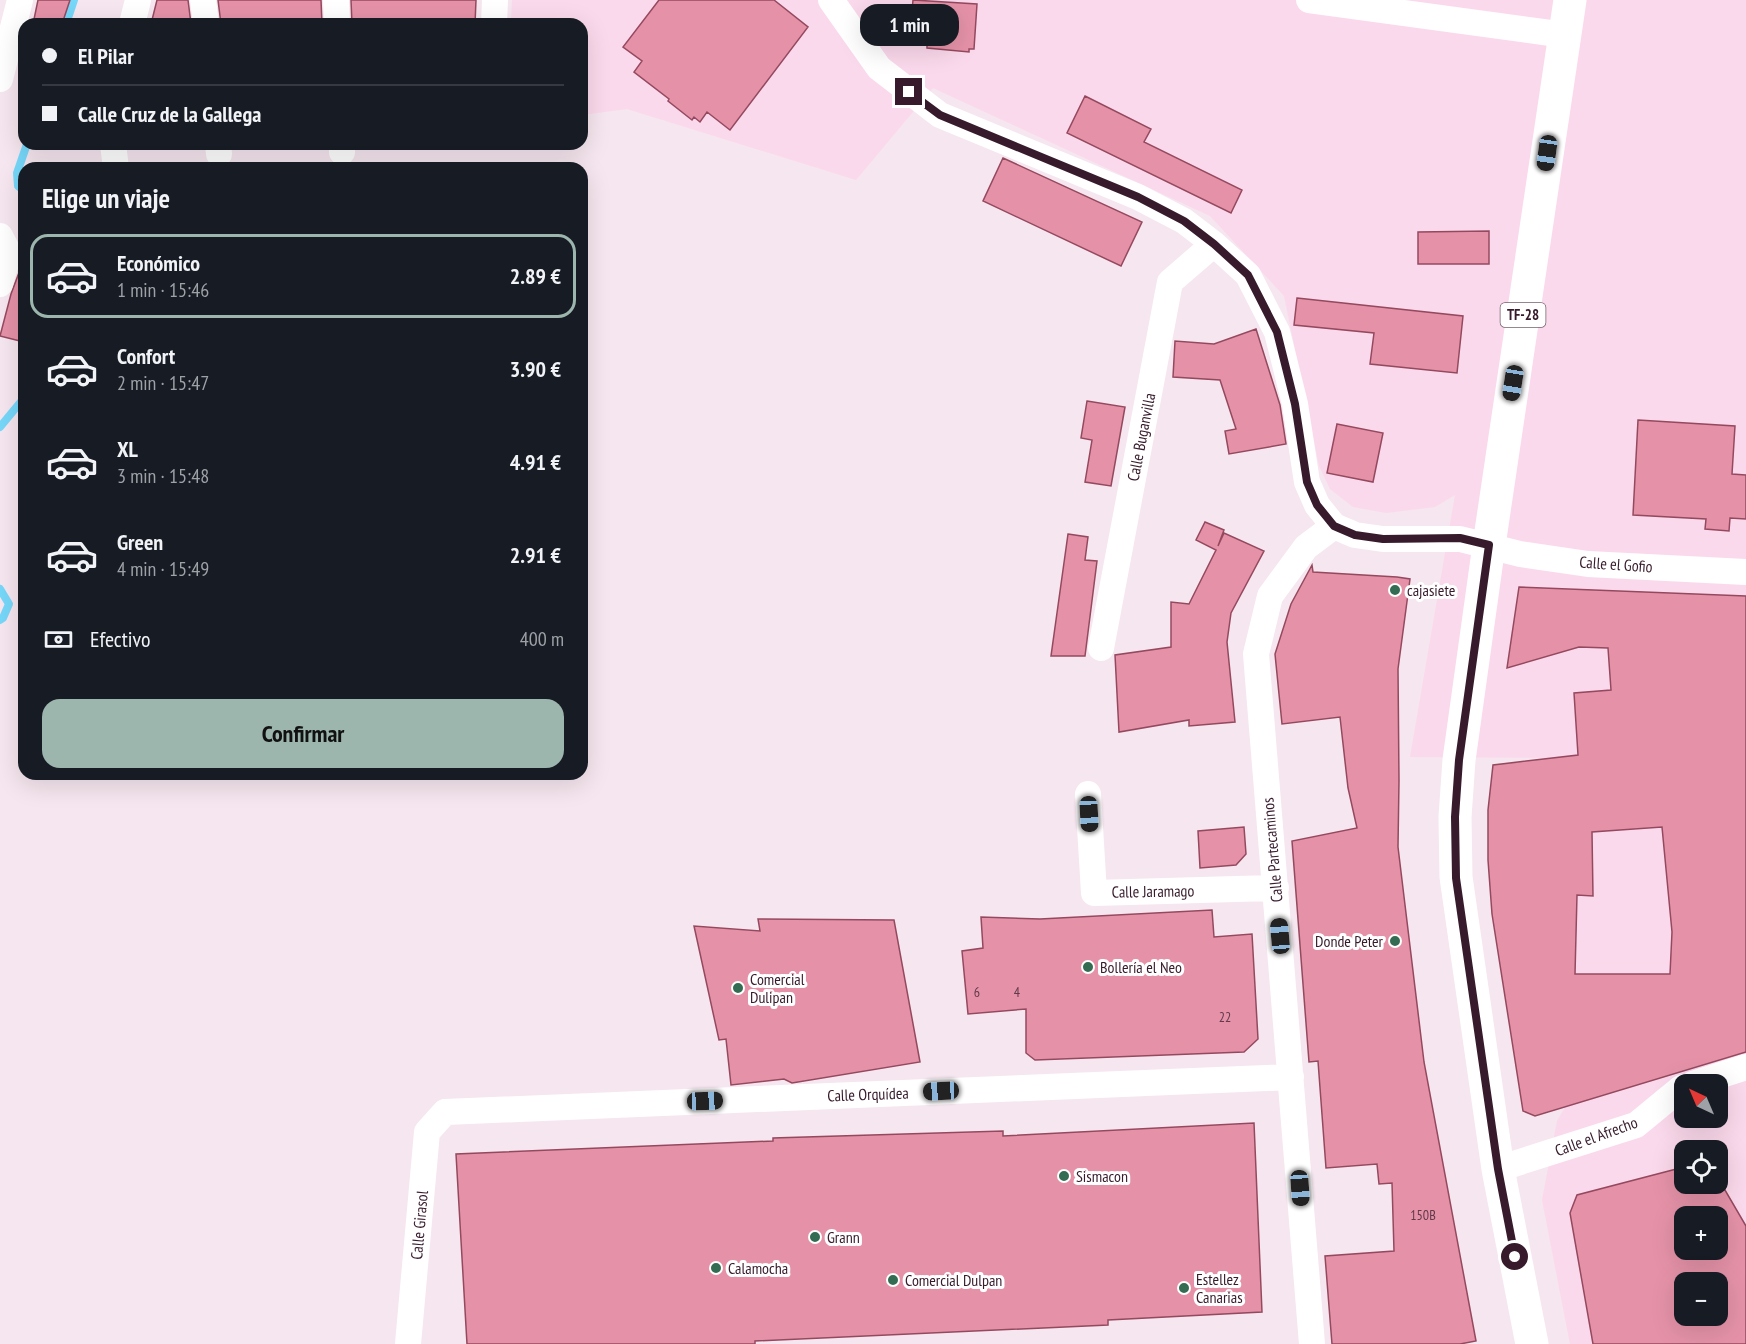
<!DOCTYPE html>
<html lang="es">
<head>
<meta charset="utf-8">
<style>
  :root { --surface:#171b24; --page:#20242c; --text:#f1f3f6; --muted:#9ea1a6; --line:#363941; --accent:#9cb6ad }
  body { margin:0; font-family:"PT Sans Narrow",sans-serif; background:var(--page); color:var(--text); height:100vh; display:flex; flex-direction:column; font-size:22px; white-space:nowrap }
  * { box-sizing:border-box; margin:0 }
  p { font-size:20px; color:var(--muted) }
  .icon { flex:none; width:33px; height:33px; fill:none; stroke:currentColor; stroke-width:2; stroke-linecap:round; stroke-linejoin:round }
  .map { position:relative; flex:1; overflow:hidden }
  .panel { position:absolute; left:18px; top:162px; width:570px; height:618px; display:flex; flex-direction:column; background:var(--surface); border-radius:18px; box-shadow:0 6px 24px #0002 }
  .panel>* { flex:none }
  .top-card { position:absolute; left:18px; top:18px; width:570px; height:132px; border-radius:18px; box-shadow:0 6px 24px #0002; display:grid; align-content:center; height:132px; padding:0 24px; background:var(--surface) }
  .needle { width:39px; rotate:316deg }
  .buttons { position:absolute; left:1674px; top:1074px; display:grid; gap:12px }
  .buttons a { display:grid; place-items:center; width:54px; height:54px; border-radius:12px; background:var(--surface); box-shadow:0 6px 24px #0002; font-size:30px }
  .end { position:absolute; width:27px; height:27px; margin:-14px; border:8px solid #371b2c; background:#fff; box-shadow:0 0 0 3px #fff }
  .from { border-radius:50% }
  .bubble { position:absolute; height:42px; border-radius:18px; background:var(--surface); box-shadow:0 6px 24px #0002; font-size:20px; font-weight:800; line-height:42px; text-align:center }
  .car { position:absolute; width:18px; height:36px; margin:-18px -9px; border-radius:8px; box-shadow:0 0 4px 2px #0007; background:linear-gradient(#222 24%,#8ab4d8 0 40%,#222 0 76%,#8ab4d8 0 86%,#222 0) }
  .top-card b { display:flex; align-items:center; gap:21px; height:57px; font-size:22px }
  .top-card b+b { border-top:2px solid var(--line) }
  .top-card i { width:15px; height:15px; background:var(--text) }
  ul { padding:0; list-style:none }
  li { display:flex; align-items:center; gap:18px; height:84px; margin:0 12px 9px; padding:0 12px; border:3px solid transparent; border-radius:18px }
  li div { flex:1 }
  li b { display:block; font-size:22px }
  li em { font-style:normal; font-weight:800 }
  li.selected { border-color:var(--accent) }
  li>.icon { width:54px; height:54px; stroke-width:1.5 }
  h2 { padding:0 24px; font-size:27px; line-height:72px }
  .pay { display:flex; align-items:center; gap:15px; height:66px; padding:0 24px; font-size:22px }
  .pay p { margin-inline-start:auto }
  .primary-button { display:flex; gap:12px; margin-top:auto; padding:12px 24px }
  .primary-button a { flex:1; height:69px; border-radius:18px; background:var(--accent); color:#111; font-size:24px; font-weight:800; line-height:69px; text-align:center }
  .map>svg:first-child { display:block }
  .built { fill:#fbd9ec; fill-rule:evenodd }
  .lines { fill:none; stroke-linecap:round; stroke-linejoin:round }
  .stream { stroke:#76d7f9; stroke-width:8 }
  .building { fill:#e592a8; stroke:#95495f; stroke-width:1.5; fill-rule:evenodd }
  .minor { stroke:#fff; stroke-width:26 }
  .major { stroke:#fff; stroke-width:33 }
  .route { stroke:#371b2c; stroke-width:8 }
  .poi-dot { fill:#336b53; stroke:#fff; stroke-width:2 }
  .labels { text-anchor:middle; stroke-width:6; stroke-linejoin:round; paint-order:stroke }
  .number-label { font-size:14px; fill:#62394b }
  .shield { fill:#fff; stroke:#735f6b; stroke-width:1.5 }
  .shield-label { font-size:15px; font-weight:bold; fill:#371b2c }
  .street-label { font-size:16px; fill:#371b2c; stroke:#fff }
  .poi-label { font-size:16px; fill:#371b2c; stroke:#fff; text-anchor:start }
</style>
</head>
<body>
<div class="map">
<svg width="1746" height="1344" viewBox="0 0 1746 1344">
  <rect width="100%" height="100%" fill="#f6e6ef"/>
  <!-- built -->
  <path class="built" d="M512,0H1746V1344H1570L1542,1200L1557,1121L1565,1107L1554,758L1410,757L1455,495L1435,507L1386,513L1353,507L1330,489L1319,466L1284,296L1210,216L933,88L856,180L627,109L582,115V24H511ZM1684,1084H1718V1118H1684ZM1684,1150H1718V1184H1684ZM1684,1216H1718V1250H1684ZM1684,1282H1718V1316H1684Z"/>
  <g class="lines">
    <!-- stream -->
    <path class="stream" d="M66,24L74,0
      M24,191L18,186L17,173L27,144
      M0,427L24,398
      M0,589L9,604L3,618L0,620"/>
  </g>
  <!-- building -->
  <path class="building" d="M38,0H70L62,24H33Z
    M157,0H188L191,24H151Z
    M218,0H321L322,24H221Z
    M351,0H476L475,24H352Z
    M659,0H774L808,27L730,130L707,112L700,122L694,117L692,120L668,101L669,99L634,72L642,61L623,47Z
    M913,0L977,4L974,49H969V52L927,48V45L909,44Z
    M1085,96L1151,129L1144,142L1242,190L1231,213L1067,133Z
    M1003,158L1142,222L1121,266L983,201Z
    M1489,231V264H1418V232Z
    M20,270L24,271V342L0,336L11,294Z
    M1297,298L1463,316L1457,373L1370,364L1374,333L1294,325Z
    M1256,329L1280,405L1286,444L1229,454L1225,431L1236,429L1220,380L1173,377L1175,341L1214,344Z
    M1087,401L1125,407L1111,486L1085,482L1092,440L1081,438Z
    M1638,420L1735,426L1732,474L1746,475V519L1730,518L1729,531L1705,529L1706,519L1633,515Z
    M1337,424L1383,433L1373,482L1327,473Z
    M1205,522L1224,530L1218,546L1224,533L1264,551L1231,613L1227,642L1235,722L1189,726V720L1119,732L1115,655L1171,647V602L1189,604L1216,550L1196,540Z
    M1068,534L1088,537L1085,560L1097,561L1085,656H1051Z
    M1312,565L1313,572L1397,577L1410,579L1398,669L1399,781L1398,847L1424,1062L1476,1341L1460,1344H1332L1325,1256L1394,1251L1392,1183L1379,1184L1377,1164L1326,1168L1318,1061L1309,1062L1292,841L1357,828L1348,788L1340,717L1282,724L1275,654L1291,604Z
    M1519,587L1746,596V1052L1535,1116L1523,1111L1492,914L1488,860V810L1493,765L1578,755L1574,693L1611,690L1608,648L1579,647L1507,668ZM1662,827L1672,932L1670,974H1575L1577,895L1593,896L1592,832Z
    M1244,827L1246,854L1236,865L1200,868L1198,831Z
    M1212,910L1214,937L1252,934L1258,1039L1244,1052L1035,1060L1026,1053V1009L968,1014L962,951L983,948L981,917L1040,919Z
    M758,919L894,920L920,1062L792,1083L784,1079L731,1085L726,1039L719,1040L694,926L760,931Z
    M1254,1123L1262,1312L1108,1320V1325L755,1341V1344H467L456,1154L773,1141V1138L1003,1131V1136Z
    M1684,1167V1184H1718V1178L1746,1226V1344H1593L1570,1213L1577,1195ZM1684,1216H1718V1250H1684ZM1684,1282H1718V1316H1684Z"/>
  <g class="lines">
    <!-- minor -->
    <path class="minor" d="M203,0L206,24
      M336,0L337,24
      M831,0L879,68L940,115L1138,197L1184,221L1214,244L1248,275L1277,332L1295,404L1307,482L1317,505L1334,526L1355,535L1383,539H1460L1520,554L1588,564L1746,572
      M1309,0L1565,35
      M132,24L138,0
      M494,24L495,0
      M0,79L20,0
      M113,144L116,168
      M218,144L219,154
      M342,144V152
      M0,236L9,253L0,284
      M1101,648L1170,282L1214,244
      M1088,794L1094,893L1276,888
      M1693,1084L1746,1067
      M1498,1169L1636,1125L1681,1088L1684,1087
      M408,1344L427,1132L445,1112L1291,1077
      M1312,1344L1256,654L1270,596L1306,547L1334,526"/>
    <!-- major -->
    <path class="major" d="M1532,1344L1498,1169L1456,877L1455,817L1459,760L1489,545L1570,0"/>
  </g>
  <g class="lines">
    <!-- route -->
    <path class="route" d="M909,92L940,115L1138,197L1184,221L1214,244L1248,275L1277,332L1295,404L1307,482L1317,505L1334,526L1355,535L1383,539L1460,538L1489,545L1459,760L1455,817L1456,878L1498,1169L1515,1257"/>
  </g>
  <!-- markers -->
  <g class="poi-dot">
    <circle cx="1395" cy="590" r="6"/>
    <circle cx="1395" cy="941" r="6"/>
    <circle cx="1088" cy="967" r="6"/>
    <circle cx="738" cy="988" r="6"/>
    <circle cx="1064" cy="1176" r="6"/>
    <circle cx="815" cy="1237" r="6"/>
    <circle cx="716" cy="1268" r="6"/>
    <circle cx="893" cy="1280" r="6"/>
    <circle cx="1184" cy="1288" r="6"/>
  </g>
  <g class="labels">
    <!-- number labels -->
    <g class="number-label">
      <text x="977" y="997">6</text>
      <text x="1017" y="997">4</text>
      <text x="1225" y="1022">22</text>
      <text x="1423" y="1220">150B</text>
    </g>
    <!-- shield labels -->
    <rect class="shield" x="1500.5" y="303" width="45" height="24" rx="4.5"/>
    <g class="shield-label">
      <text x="1523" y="320">TF-28</text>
    </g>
    <!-- street labels -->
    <g class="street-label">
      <text transform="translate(1141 437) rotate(-79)" y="6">Calle Buganvilla</text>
      <text transform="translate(1616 564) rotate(4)" y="6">Calle el Gofio</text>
      <text transform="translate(1272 850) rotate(-95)" y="6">Calle Partecaminos</text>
      <text transform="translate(1153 891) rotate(-1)" y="6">Calle Jaramago</text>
      <text transform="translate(868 1094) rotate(-2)" y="6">Calle Orquídea</text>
      <text transform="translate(1596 1136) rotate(-20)" y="6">Calle el Afrecho</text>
      <text transform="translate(419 1225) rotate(-85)" y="6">Calle Girasol</text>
    </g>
    <!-- poi labels -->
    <g class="poi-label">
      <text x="1407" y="596">cajasiete</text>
      <text x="1383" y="947" text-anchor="end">Donde Peter</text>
      <text x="1100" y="973">Bollería el Neo</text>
      <text x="750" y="985">Comercial<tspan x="750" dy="18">Dulipan</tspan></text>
      <text x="1076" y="1182">Sismacon</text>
      <text x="827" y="1243">Grann</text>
      <text x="728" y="1274">Calamocha</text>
      <text x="1196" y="1285">Estellez<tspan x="1196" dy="18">Canarias</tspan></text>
      <text x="905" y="1286">Comercial Dulpan</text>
    </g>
  </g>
</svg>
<div class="buttons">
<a><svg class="needle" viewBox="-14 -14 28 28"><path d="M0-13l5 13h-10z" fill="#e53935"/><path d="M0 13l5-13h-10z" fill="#9ea1a6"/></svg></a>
<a><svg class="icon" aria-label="locate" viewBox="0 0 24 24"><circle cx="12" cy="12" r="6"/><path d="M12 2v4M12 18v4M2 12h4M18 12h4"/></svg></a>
<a>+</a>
<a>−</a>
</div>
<i class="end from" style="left:1515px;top:1257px"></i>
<i class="end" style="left:909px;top:92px"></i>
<div class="bubble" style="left:860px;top:4px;width:99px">1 min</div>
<i class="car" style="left:1547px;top:153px;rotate:188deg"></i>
<i class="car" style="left:1513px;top:383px;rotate:189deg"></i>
<i class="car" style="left:1089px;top:814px;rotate:177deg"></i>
<i class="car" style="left:1280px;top:936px;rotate:355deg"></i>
<i class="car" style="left:941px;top:1091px;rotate:267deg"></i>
<i class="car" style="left:705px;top:1101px;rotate:88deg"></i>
<i class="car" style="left:1300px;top:1188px;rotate:176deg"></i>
<div class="top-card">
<b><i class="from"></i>El Pilar</b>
<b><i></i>Calle Cruz de la Gallega</b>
</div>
<section class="panel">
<h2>Elige un viaje</h2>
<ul>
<li class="selected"><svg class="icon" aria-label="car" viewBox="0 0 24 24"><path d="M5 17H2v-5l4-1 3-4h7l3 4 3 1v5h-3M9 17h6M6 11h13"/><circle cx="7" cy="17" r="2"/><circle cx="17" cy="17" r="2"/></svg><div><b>Económico</b><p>1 min · 15:46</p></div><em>2.89 €</em></li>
<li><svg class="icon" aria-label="car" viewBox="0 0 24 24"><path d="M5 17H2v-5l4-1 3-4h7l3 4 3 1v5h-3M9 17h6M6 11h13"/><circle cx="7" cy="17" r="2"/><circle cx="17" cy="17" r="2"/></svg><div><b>Confort</b><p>2 min · 15:47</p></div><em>3.90 €</em></li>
<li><svg class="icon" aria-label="car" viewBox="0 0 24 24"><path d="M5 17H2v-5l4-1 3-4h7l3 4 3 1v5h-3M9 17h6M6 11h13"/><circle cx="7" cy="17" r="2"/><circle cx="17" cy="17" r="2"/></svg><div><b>XL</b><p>3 min · 15:48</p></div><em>4.91 €</em></li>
<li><svg class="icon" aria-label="car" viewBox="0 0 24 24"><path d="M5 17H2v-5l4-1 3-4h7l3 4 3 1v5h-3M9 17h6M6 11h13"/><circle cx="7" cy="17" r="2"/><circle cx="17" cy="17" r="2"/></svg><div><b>Green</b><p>4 min · 15:49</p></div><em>2.91 €</em></li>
</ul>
<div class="pay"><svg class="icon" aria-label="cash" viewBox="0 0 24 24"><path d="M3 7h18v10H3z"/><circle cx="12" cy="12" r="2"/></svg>Efectivo<p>400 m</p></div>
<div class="primary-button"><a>Confirmar</a></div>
</section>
</div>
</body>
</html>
